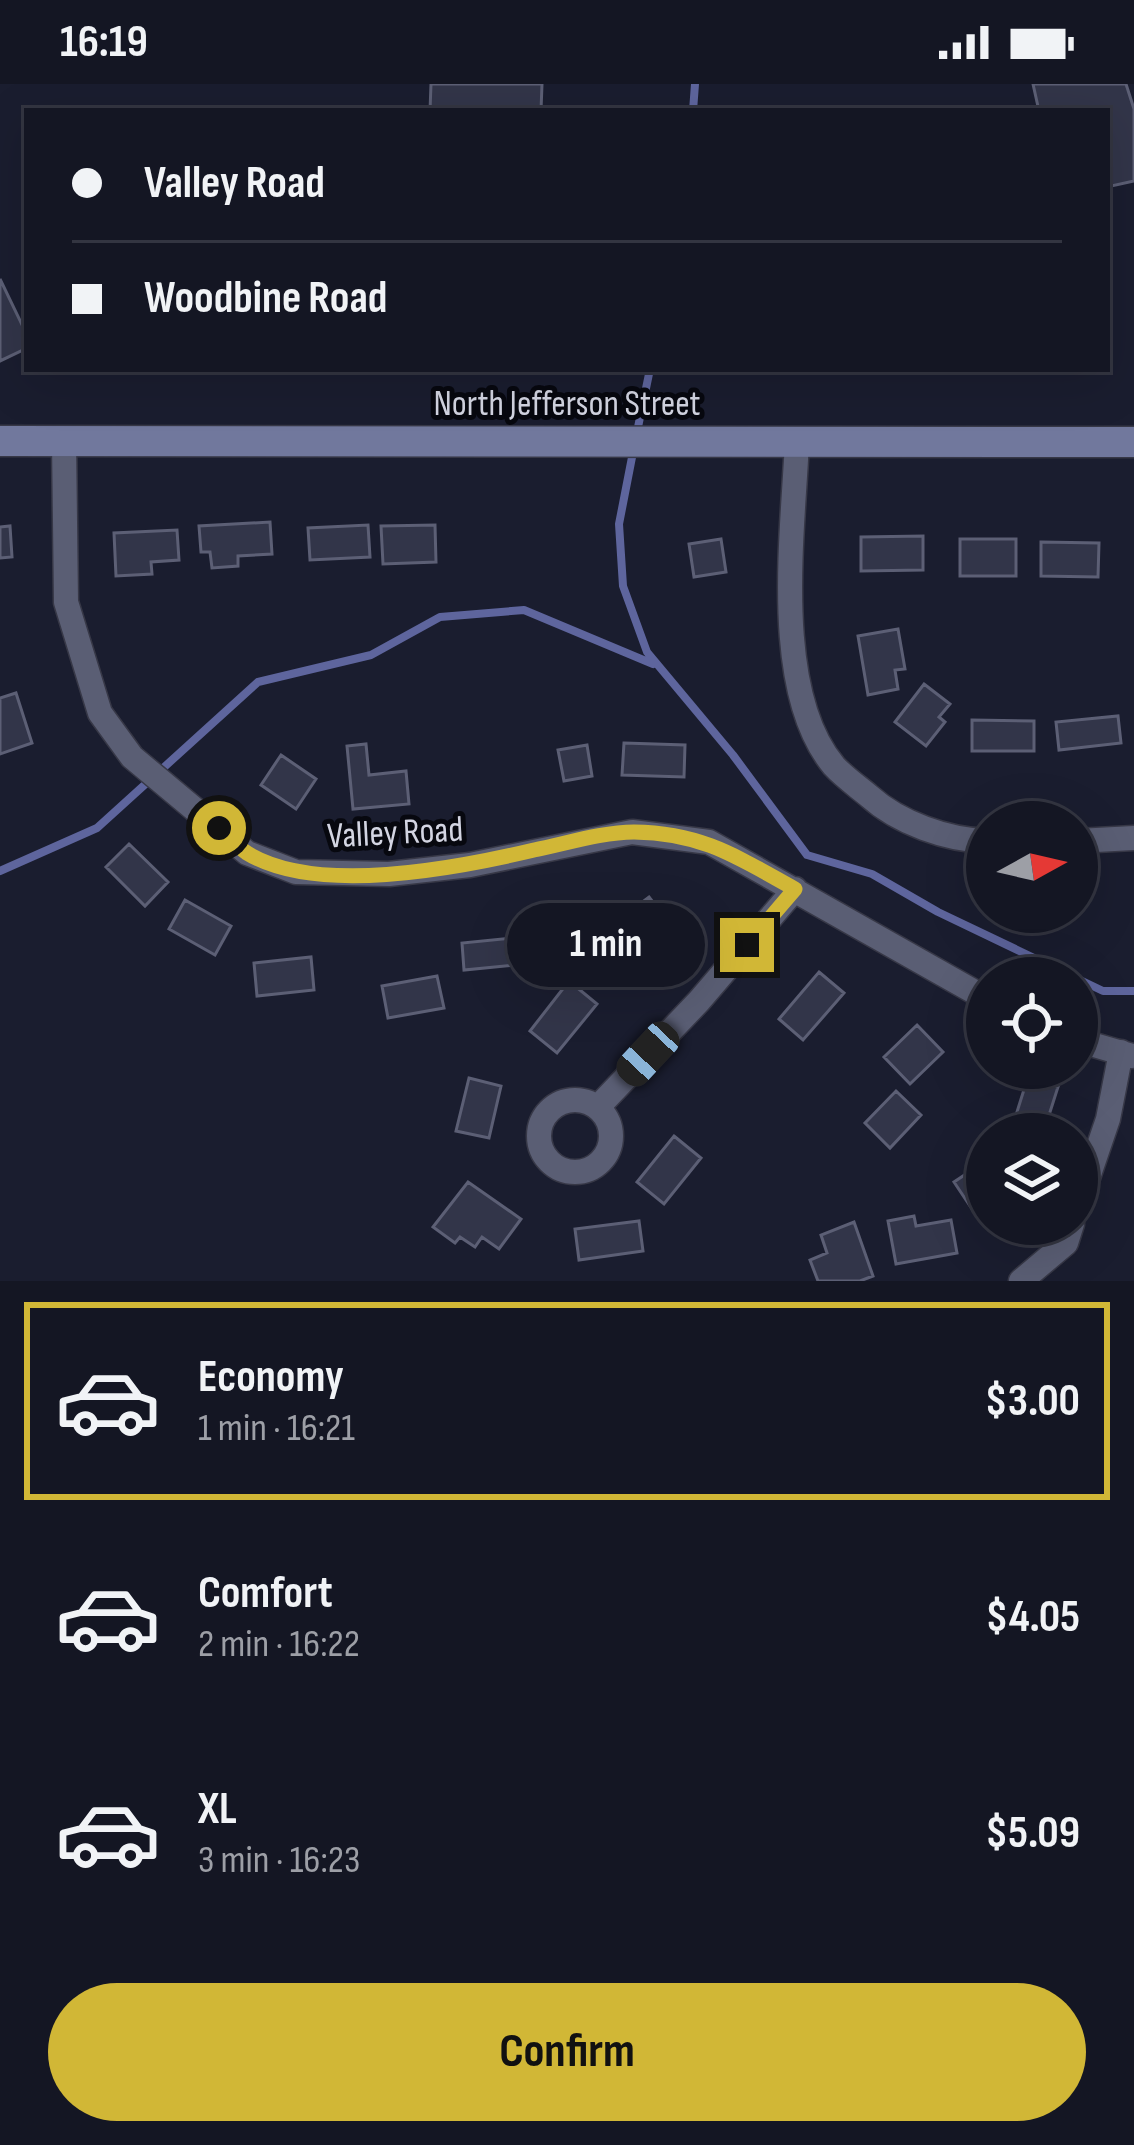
<!DOCTYPE html>
<html lang="en">
<head>
<meta charset="utf-8">
<style>
  :root { --surface:#141623; --page:#1d1f2b; --text:#f1f3f6; --muted:#9d9fa6; --line:#333541; --accent:#d1b736 }
  body { margin:0; font-family:"Sofia Sans Condensed",sans-serif; background:var(--page); color:var(--text); height:100vh; display:flex; flex-direction:column; font-size:45px; white-space:nowrap }
  * { box-sizing:border-box; margin:0 }
  p { font-size:39px; color:var(--muted) }
  .icon { flex:none; width:66px; height:66px; fill:none; stroke:currentColor; stroke-width:2; stroke-linecap:round; stroke-linejoin:round }
  .map { position:relative; height:1197px; overflow:hidden }
  .sheet { display:flex; flex-direction:column; background:var(--surface); flex:1 }
  .sheet>* { flex:none }
  .top-card { position:absolute; left:24px; top:24px; width:1086px; height:264px; border-radius:0px; box-shadow:0 12px 48px #0002,0 0 0 3px var(--line); display:grid; align-content:center; height:264px; padding:0 48px; background:var(--surface) }
  .needle { width:78px; rotate:82deg }
  .fabs { position:absolute; left:966px; top:717px; display:grid; gap:24px }
  .fabs a { display:grid; place-items:center; width:132px; height:132px; border-radius:50%; background:var(--surface); box-shadow:0 12px 48px #0002,0 0 0 3px var(--line); font-size:60px }
  .end { position:absolute; width:54px; height:54px; margin:-27px; border:15px solid #d1b736; background:#111; box-shadow:0 0 0 6px #111 }
  .from { border-radius:50% }
  .bubble { position:absolute; height:84px; border-radius:42px; background:var(--surface); box-shadow:0 12px 48px #0002,0 0 0 3px var(--line); font-size:39px; font-weight:700; line-height:84px; text-align:center }
  .car { position:absolute; width:36px; height:72px; margin:-36px -18px; border-radius:15px; box-shadow:0 0 9px 3px #0007; background:linear-gradient(#222 24%,#8ab4d8 0 40%,#222 0 76%,#8ab4d8 0 86%,#222 0) }
  .top-card b { display:flex; align-items:center; gap:42px; height:114px; font-size:45px }
  .top-card b+b { border-top:3px solid var(--line) }
  .top-card i { width:30px; height:30px; background:var(--text) }
  ul { padding:21px 0 0; list-style:none }
  li { display:flex; align-items:center; gap:36px; height:198px; margin:0 24px 18px; padding:0 24px; border:6px solid transparent; border-radius:0px }
  li div { flex:1 }
  li b { display:block; font-size:45px }
  li em { font-style:normal; font-weight:700 }
  li.on { border-color:var(--accent) }
  li>.icon { width:108px; height:108px; stroke-width:1.5 }
  .primary-button { display:flex; gap:24px; margin-top:auto; padding:24px 48px }
  .primary-button a { flex:1; height:138px; border-radius:72px; background:var(--accent); color:#111; font-size:48px; font-weight:700; line-height:138px; text-align:center }
  .status { display:flex; justify-content:space-between; align-items:center; height:84px; padding:0 60px; background:var(--surface); direction:ltr }
  .status svg { height:33px; fill:currentColor }
  .map>svg:first-child { display:block }
  .lines { fill:none; stroke-linecap:round; stroke-linejoin:round }
  .stream { stroke:#5e659d; stroke-width:8 }
  .building { fill:#323549; stroke:#5c5f75; stroke-width:3 }
  .street-casing { stroke:#373847; stroke-width:27 }
  .secondary-casing { stroke:#373847; stroke-width:33 }
  .street { stroke:#5a5e74; stroke-width:24 }
  .secondary { stroke:#71789d; stroke-width:30 }
  .route { stroke:#d1b736; stroke-width:15 }
  .labels { text-anchor:middle; stroke-width:10; stroke-linejoin:round; paint-order:stroke }
  .street-label { font-size:36px; fill:#d3d5e2; stroke:#07080f }
</style>
</head>
<body>
<div class="status"><b>16:19</b><svg viewBox="0 0 49 12"><path d="M0 12V9h3v3zM5 12V6h3v6zM10 12V3h3v9zM15 12V0h3v12zM26 1h20v11H26zM47 4h2v5h-2z"/></svg></div>
<div class="map">
<svg width="1134" height="1197" viewBox="0 0 1134 1197">
  <rect width="100%" height="100%" fill="#1a1d2f"/>
  <g class="lines">
    <!-- stream -->
    <path class="stream" d="M693,27L695,0
      M637,348L650,285
      M634,363L619,440L623,502L647,568L733,671L807,771L872,790L938,828L1103,907H1134
      M0,787L97,744L258,598L371,571L440,533L524,526L653,580"/>
  </g>
  <!-- building -->
  <path class="building" d="M431,0H542L541,27H430Z
    M1033,0H1126L1134,25V97L1107,103V27H1039Z
    M0,195L27,251V264L0,277Z
    M270,438L272,470L238,472V482L212,484L210,468H201L199,442Z
    M368,441L370,473L310,476L308,444Z
    M435,441L436,478L383,480L381,442Z
    M10,442L12,473L0,474V443Z
    M177,446L179,476L151,478L152,490L116,492L114,449Z
    M923,452V486L861,487V453Z
    M721,455L726,488L694,493L689,460Z
    M960,455H1016V492H960Z
    M1041,458L1099,459L1098,493L1041,492Z
    M898,545L905,585L895,586L898,605L868,611L858,552Z
    M924,600L950,620L939,633L945,638L926,662L895,638Z
    M16,609L32,659L0,670V614Z
    M1118,632L1121,659L1059,666L1056,638Z
    M972,636L1034,637V667H972Z
    M624,659L685,661L684,693L622,691Z
    M366,660L369,691L406,687L409,720L353,725L347,662Z
    M587,661L592,692L564,697L558,666Z
    M281,671L316,695L296,725L261,701Z
    M129,760L168,798L145,822L106,783Z
    M649,813L675,847L651,866L625,831Z
    M185,816L231,842L215,871L169,845Z
    M523,853L526,880L464,886L462,859Z
    M311,873L314,906L257,912L254,879Z
    M819,888L844,909L803,956L779,935Z
    M437,892L444,924L388,934L382,902Z
    M569,897L597,920L557,969L530,947Z
    M917,941L943,968L910,1000L884,973Z
    M1028,993L1058,1003L1043,1050H1010Z
    M469,994L501,1002L489,1054L456,1047Z
    M896,1007L921,1031L890,1064L865,1039Z
    M674,1052L701,1074L664,1120L637,1098Z
    M987,1076V1119L974,1128L954,1098Z
    M468,1098L521,1135L499,1165L482,1153L475,1163L460,1153L455,1159L433,1143Z
    M914,1132L916,1142L951,1136L957,1169L896,1180L888,1137Z
    M639,1137L643,1167L579,1176L575,1145Z
    M854,1138L873,1192L860,1197H818L810,1176L827,1169L821,1151Z"/>
  <g class="lines">
    <defs>
      <path id="street" d="M64,357L66,518L100,629L132,673L247,769L296,788L389,790L470,781L632,748L709,758L987,915
        M797,357C793,449 771,607 834,682C844,693 857,702 869,712C899,739 947,756 987,757
        M1077,757L1134,754
        M1077,956L1132,972
        M539 1052a36 36 0 1 1 72 0a36 36 0 1 1-72 0Z
        M598,1023L699,917L795,805
        M1077,1126L1108,1035L1121,968
        M1021,1197L1066,1159L1072,1140"/>
      <path id="secondary" d="M0,357L1134,358"/>
    </defs>
    <!-- street casing -->
    <use href="#street" class="street-casing"/>
    <!-- secondary casing -->
    <use href="#secondary" class="secondary-casing"/>
    <!-- street -->
    <use href="#street" class="street"/>
    <!-- secondary -->
    <use href="#secondary" class="secondary"/>
  </g>
  <g class="lines">
    <!-- route -->
    <path class="route" d="M219,744C228,752 237,762 247,769C317,812 458,784 534,766C565,760 602,748 634,748C703,749 737,773 795,805L747,861"/>
  </g>
  <g class="labels">
    <!-- street labels -->
    <g class="street-label">
      <text x="567" y="331">North Jefferson Street</text>
      <text transform="translate(395 747) rotate(-3)" y="13">Valley Road</text>
    </g>
  </g>
</svg>
<div class="fabs">
<a><svg class="needle" viewBox="-14 -14 28 28"><path d="M0-13l5 13h-10z" fill="#e53935"/><path d="M0 13l5-13h-10z" fill="#9d9fa6"/></svg></a>
<a><svg class="icon" aria-label="locate" viewBox="0 0 24 24"><circle cx="12" cy="12" r="6"/><path d="M12 2v4M12 18v4M2 12h4M18 12h4"/></svg></a>
<a><svg class="icon" aria-label="layers" viewBox="0 0 24 24"><path d="M12 4l9 5-9 5-9-5zM3 14l9 5 9-5"/></svg></a>
</div>
<i class="end from" style="left:219px;top:744px"></i>
<i class="end" style="left:747px;top:861px"></i>
<div class="bubble" style="left:507px;top:819px;width:198px">1 min</div>
<i class="car" style="left:648px;top:970px;rotate:223deg"></i>
<div class="top-card">
<b><i class="from"></i>Valley Road</b>
<b><i></i>Woodbine Road</b>
</div>
</div>
<section class="sheet">
<ul>
<li class="on"><svg class="icon" aria-label="car" viewBox="0 0 24 24"><path d="M5 17H2v-5l4-1 3-4h7l3 4 3 1v5h-3M9 17h6M6 11h13"/><circle cx="7" cy="17" r="2"/><circle cx="17" cy="17" r="2"/></svg><div><b>Economy</b><p>1 min · 16:21</p></div><em>$3.00</em></li>
<li><svg class="icon" aria-label="car" viewBox="0 0 24 24"><path d="M5 17H2v-5l4-1 3-4h7l3 4 3 1v5h-3M9 17h6M6 11h13"/><circle cx="7" cy="17" r="2"/><circle cx="17" cy="17" r="2"/></svg><div><b>Comfort</b><p>2 min · 16:22</p></div><em>$4.05</em></li>
<li><svg class="icon" aria-label="car" viewBox="0 0 24 24"><path d="M5 17H2v-5l4-1 3-4h7l3 4 3 1v5h-3M9 17h6M6 11h13"/><circle cx="7" cy="17" r="2"/><circle cx="17" cy="17" r="2"/></svg><div><b>XL</b><p>3 min · 16:23</p></div><em>$5.09</em></li>
</ul>
<div class="primary-button"><a>Confirm</a></div>
</section>
</body>
</html>
